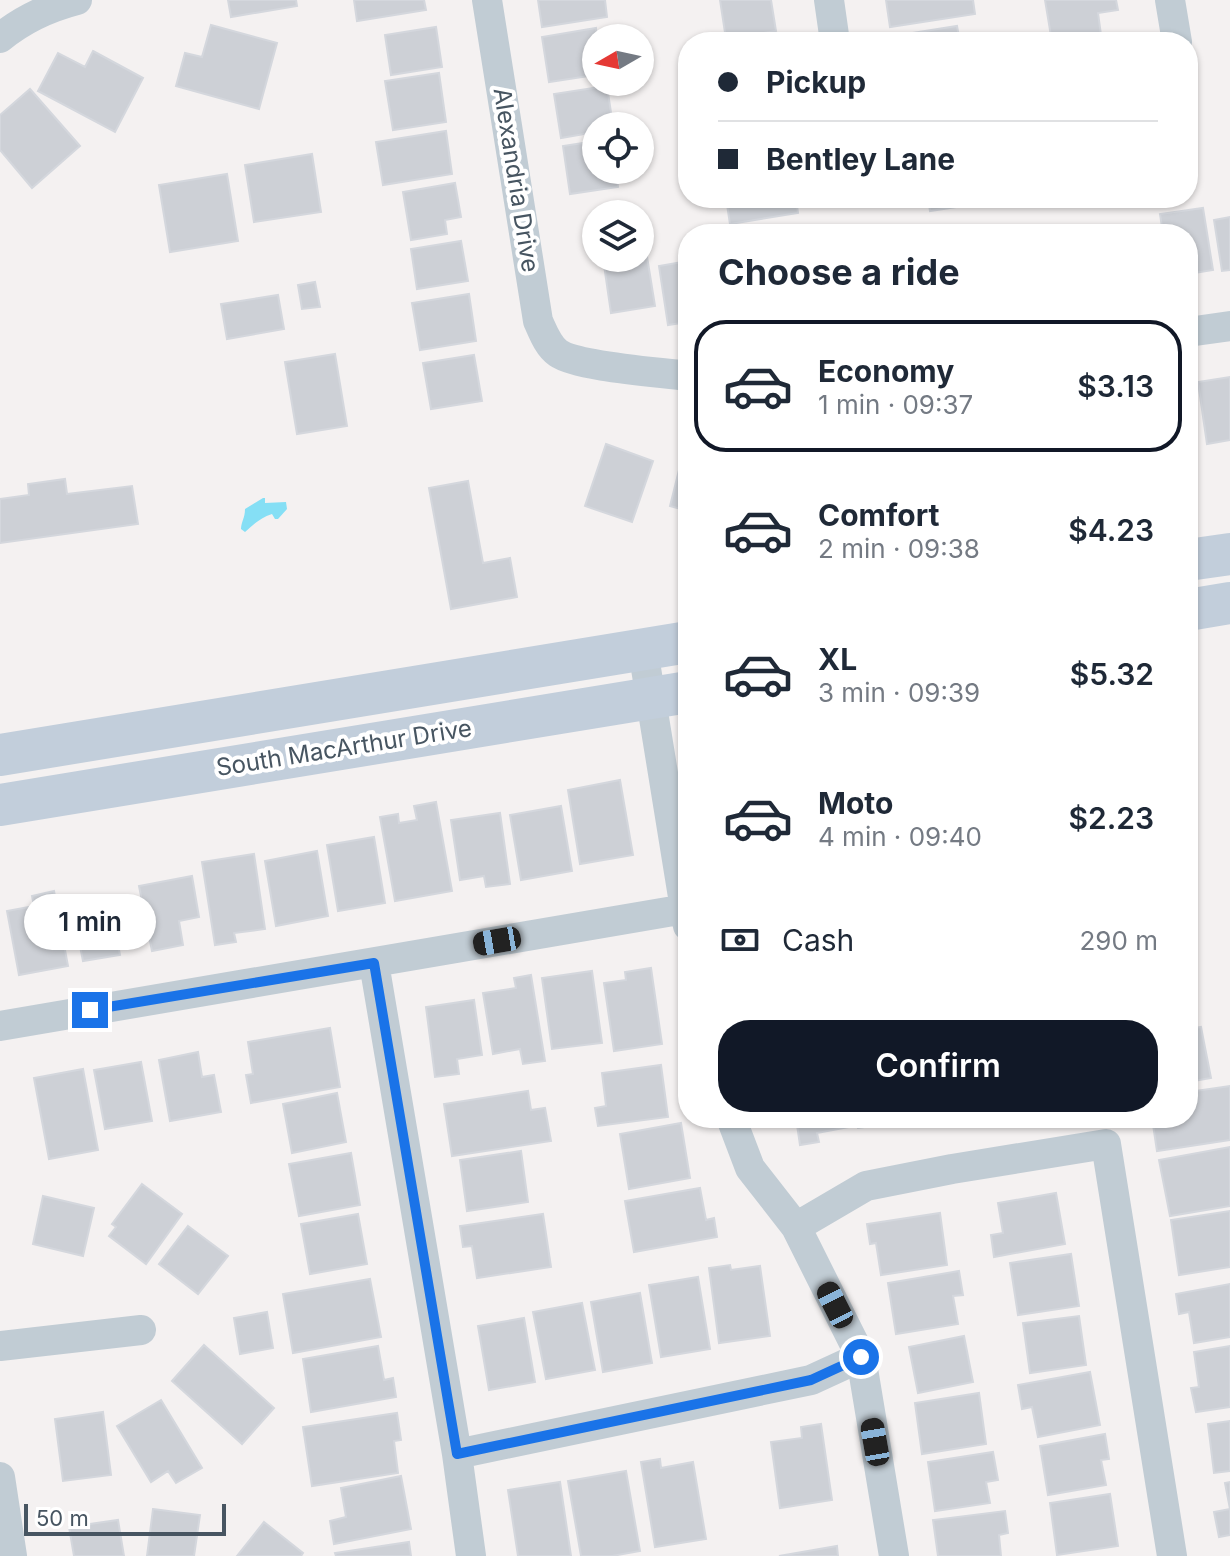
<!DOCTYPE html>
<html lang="en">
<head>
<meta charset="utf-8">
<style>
  :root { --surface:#fff; --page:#f6f6f7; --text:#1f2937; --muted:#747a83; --line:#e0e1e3; --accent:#111827 }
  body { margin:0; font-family:Inter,sans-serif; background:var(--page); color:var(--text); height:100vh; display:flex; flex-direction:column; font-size:30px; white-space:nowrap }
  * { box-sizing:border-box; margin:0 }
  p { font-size:26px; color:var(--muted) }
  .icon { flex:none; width:44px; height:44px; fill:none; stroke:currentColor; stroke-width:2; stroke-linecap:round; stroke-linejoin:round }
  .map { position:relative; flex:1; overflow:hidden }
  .side { position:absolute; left:678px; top:224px; width:520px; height:904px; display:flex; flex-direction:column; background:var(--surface); border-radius:32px; box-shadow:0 2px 6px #0004 }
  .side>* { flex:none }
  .hud { position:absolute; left:678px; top:32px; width:520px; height:176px; border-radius:32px; box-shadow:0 2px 6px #0004; display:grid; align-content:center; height:176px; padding:0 40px; background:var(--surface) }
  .needle { width:52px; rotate:261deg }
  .fabs { position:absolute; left:582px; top:24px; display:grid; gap:16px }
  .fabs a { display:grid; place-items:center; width:72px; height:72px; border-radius:50%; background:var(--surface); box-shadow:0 2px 6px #0004; font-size:40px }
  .scale { position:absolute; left:24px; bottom:20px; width:202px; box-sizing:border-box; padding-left:8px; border:4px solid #475561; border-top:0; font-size:22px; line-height:28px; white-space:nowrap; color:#475561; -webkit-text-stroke:6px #fff; paint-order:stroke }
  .end { position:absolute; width:36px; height:36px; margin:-18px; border:10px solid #1a73e8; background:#fff; box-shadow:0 0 0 4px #fff }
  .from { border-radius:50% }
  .bubble { position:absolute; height:56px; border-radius:28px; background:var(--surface); box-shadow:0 2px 6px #0004; font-size:26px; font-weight:600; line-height:56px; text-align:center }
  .car { position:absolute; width:24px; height:48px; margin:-24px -12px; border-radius:10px; box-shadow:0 0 6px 2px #0007; background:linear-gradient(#222 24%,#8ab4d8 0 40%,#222 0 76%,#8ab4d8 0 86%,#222 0) }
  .hud b { display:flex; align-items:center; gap:28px; height:76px; font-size:30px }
  .hud b+b { border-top:2px solid var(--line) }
  .hud i { width:20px; height:20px; background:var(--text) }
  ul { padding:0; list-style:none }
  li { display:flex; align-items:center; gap:24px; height:132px; margin:0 16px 12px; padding:0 24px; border:4px solid transparent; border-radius:32px }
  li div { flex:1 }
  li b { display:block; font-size:30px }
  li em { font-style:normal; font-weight:600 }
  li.active { border-color:var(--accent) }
  li>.icon { width:72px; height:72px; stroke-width:1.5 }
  h2 { padding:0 40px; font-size:36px; line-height:96px }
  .pay { display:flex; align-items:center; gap:20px; height:88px; padding:0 40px; font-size:30px }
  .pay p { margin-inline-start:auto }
  .cta { display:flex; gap:16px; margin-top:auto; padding:16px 40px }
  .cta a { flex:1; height:92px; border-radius:32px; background:var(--accent); color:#fff; font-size:32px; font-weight:600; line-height:92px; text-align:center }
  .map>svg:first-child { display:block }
  .water { fill:#85dff5 }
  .building { fill:#cdd0d6; stroke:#d4d7dd; stroke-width:2 }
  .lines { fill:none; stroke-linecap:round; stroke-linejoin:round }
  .street { stroke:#c1ccd4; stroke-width:30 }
  .secondary { stroke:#c2cedb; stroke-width:42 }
  .route { stroke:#1a73e8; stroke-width:10 }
  .labels { text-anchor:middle; stroke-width:8; stroke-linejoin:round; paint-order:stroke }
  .street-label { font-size:24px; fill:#475561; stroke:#fff }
</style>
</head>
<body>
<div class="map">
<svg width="1230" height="1556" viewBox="0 0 1230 1556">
  <rect width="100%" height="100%" fill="#f4f1f1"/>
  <!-- water -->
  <path class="water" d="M263,498H265V503L286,502L287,509L278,519H275L272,514C260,518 254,524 245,532L241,529C241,522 245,518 245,509Z"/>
  <!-- building -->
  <path class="building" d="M228,0H296L297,6L231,17Z
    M354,0H424L426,10L357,21Z
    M538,0H605L607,17L542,27Z
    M720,0H771L776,31L726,39Z
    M886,0H973L975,14L890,27Z
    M1045,0H1116L1118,10L1098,13L1101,35L1052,42Z
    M211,25L277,43L259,109L176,86L185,53L202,57Z
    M957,26L960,42H894L893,36Z
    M436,27L442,67L391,75L385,35Z
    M596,28L597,38L596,75L549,82L542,37Z
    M93,51L143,78L115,132L38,91L58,53L85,67Z
    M439,73L446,122L393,130L385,81Z
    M607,86L613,126H596V132L561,138L554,94Z
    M30,89L80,146L32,188L0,150V115Z
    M446,131L452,174L383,185L376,142Z
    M596,141V170H616L618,187L570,194L563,146Z
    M312,154L321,212L254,222L245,165Z
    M227,174L238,241L170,252L159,185Z
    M455,183L461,217L445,220L447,234L411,240L403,192Z
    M726,198H796L798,213L730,224Z
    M928,198H988L989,202L930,211Z
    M1203,208L1213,270L1188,274V234H1163L1160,214Z
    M1230,217V270L1222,271L1214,220Z
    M461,241L468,281L417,289L411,249Z
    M640,244H645L655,306L611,313L603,258H640Z
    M688,261V322L668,325L659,266Z
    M315,282L320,307L302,309L298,285Z
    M469,294L476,341L420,350L412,303Z
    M278,295L284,329L227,339L221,304Z
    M335,354L347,426L297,434L285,362Z
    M474,355L482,401L431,409L423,363Z
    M1230,377V440L1207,444L1198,382Z
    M1188,390L1195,436L1188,437Z
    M606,444L653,461L632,522L585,506Z
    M682,458L688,460V511L670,506Z
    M65,479L67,494L132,486L138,524L0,543V499L29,495L28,484Z
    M468,481L483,563L510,558L517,597L451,609L429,488Z
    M1188,697H1189L1196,736L1188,738Z
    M620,780L633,855L580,864L568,790Z
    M436,802L452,891L395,901L380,817L398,814L399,823L417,820L414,806Z
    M561,806L572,871L521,880L510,815Z
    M500,813L510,884L486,887L484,876L460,880L451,820Z
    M374,837L385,903L338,911L327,845Z
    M317,851L328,916L276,926L265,861Z
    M254,854L265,929L234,933L236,942L215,945L202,862Z
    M192,876L199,917L179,921L183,945L152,951L139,886Z
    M54,891L68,966L19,975L7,911L34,906L32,896Z
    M125,896L132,936L117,939L120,955L83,961L72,906Z
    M651,968L662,1044L614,1051L604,983L626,980L625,972Z
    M592,971L602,1043L552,1049L542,978Z
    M531,975L545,1061L523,1064L520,1049L493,1054L483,993L516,988L514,978Z
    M474,1000L482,1055L457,1059L459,1074L435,1077L426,1007Z
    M1201,1027L1211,1078L1188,1082V1029Z
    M330,1028L340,1087L251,1103L246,1075L253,1074L248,1042Z
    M198,1052L202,1077L214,1075L221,1112L170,1121L159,1060Z
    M141,1062L152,1121L105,1129L94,1070Z
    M661,1065L668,1117L598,1126L595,1108L606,1106L602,1073Z
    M83,1069L98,1150L49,1159L34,1078Z
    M1230,1086V1140L1157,1151L1152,1118H1188V1092Z
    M528,1091L531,1110L545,1108L551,1141L452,1156L444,1104Z
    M337,1093L346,1142L292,1153L283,1104Z
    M796,1118H847L849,1127L817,1133L819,1142L800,1145Z
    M856,1118H915L916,1120L858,1128Z
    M681,1123L690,1178L629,1189L620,1134Z
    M1230,1147V1206L1170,1216L1159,1160Z
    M521,1151L528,1202L467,1211L460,1160Z
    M351,1153L360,1205L299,1216L289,1164Z
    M142,1184L182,1214L146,1264L109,1236L116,1227L112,1224Z
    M700,1188L706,1220L714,1218L717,1237L634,1252L625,1201Z
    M1056,1193L1065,1244L994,1257L991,1235L1003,1233L998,1203Z
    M43,1196L94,1208L83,1256L33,1244Z
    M1230,1211V1267L1179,1275L1171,1220Z
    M940,1213L947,1265L881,1275L876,1243L870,1244L867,1224Z
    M358,1214L367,1264L310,1274L301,1224Z
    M543,1214L551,1267L477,1278L472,1246L463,1247L460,1226Z
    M188,1226L228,1256L198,1294L159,1264Z
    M1071,1254L1079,1306L1018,1315L1010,1263Z
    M730,1265L731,1270L760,1266L770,1336L719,1343L709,1268Z
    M959,1271L963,1295L953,1296L958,1324L896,1334L888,1283Z
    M698,1277L710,1349L661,1357L649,1285Z
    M370,1279L381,1337L293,1353L283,1294Z
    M1230,1284V1337L1194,1343L1189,1312L1179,1314L1176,1294Z
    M640,1293L652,1363L603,1372L591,1302Z
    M582,1303L595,1370L546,1379L533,1312Z
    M267,1312L273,1348L240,1354L234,1318Z
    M1079,1316L1086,1365L1030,1373L1023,1323Z
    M524,1318L535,1382L489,1390L478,1326Z
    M964,1336L973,1382L918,1393L909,1347Z
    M204,1345L274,1408L242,1444L172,1381Z
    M378,1346L384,1380L393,1378L396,1397L311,1412L303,1359Z
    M1230,1346V1407L1196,1412L1191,1388L1199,1387L1194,1352Z
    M1090,1372L1100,1425L1038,1437L1032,1407L1022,1409L1018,1385Z
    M979,1393L986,1444L922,1454L915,1403Z
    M161,1400L202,1468L176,1483L168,1471L151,1482L117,1426Z
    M103,1412L111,1475L63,1481L55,1419Z
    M397,1413L401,1440L394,1441L398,1473L312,1486L303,1427Z
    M1230,1421V1471L1214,1473L1208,1424Z
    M821,1424L832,1500L780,1508L771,1442L802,1438L801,1427Z
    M1105,1434L1109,1459L1101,1460L1106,1485L1048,1495L1040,1446Z
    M993,1452L998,1480L986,1482L990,1503L935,1511L928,1462Z
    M660,1459L661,1468L693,1462L706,1539L655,1547L641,1462Z
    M626,1471L640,1551L612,1556H581L568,1481Z
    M401,1476L411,1529L334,1544L330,1521L346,1517L341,1488Z
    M560,1482L571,1556H518L508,1490Z
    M1230,1482V1535L1219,1537L1214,1512L1230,1509L1225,1483Z
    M1110,1494L1118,1546L1057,1555L1050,1503Z
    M153,1509L200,1515L194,1556H147Z
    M1005,1511L1008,1533L999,1535L1001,1556H938L933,1520Z
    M118,1520L124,1556H74L69,1527Z
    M264,1522L303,1553L301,1556H237Z
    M409,1542L411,1556H336L335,1553Z
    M837,1546L838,1556H779Z"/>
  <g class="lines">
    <!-- street -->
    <path class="street" d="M487,0L538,321C543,332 548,346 558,353C578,367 660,372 688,376
      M829,0L835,42
      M1170,0L1177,42
      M0,38C23,19 50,7 77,0
      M1188,332L1230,326
      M643,650L685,909
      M374,963L457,1454L811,1380L861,1357
      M0,1026L685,909L688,926
      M731,1118L750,1168L796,1227L866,1186L952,1169L1106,1144L1172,1556
      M796,1227L861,1357L894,1556
      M0,1346L141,1330
      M457,1454L471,1556
      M0,1477L12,1556"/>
    <!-- secondary -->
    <path class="secondary" d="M1188,560L1230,554
      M1188,610L1230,603
      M0,755L688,642
      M0,805L688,692"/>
  </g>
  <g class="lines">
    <!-- route -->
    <path class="route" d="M90,1010L374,963L457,1454L811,1380L861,1357"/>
  </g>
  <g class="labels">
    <!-- street labels -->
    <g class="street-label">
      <text transform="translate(516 180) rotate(81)" y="8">Alexandria Drive</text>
      <text transform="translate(344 748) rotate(-9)" y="8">South MacArthur Drive</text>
    </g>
  </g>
</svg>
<div class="fabs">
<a><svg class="needle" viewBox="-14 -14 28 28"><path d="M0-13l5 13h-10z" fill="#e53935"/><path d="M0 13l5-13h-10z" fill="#747a83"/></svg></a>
<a><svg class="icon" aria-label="locate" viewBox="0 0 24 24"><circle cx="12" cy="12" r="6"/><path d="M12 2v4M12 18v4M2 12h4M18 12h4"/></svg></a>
<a><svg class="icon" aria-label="layers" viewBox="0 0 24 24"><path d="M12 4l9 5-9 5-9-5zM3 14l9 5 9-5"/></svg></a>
</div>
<div class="scale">50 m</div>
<i class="end from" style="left:861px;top:1357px"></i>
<i class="end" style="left:90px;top:1010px"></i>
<div class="bubble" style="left:24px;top:894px;width:132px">1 min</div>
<i class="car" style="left:497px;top:941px;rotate:260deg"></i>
<i class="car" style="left:835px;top:1305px;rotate:333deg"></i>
<i class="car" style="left:875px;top:1442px;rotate:350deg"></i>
<div class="hud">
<b><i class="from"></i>Pickup</b>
<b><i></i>Bentley Lane</b>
</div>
<section class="side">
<h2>Choose a ride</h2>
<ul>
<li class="active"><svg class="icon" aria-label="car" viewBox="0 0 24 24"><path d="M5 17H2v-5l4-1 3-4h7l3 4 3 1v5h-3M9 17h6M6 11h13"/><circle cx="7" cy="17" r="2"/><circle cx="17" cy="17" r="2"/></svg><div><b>Economy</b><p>1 min · 09:37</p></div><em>$3.13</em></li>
<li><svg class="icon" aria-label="car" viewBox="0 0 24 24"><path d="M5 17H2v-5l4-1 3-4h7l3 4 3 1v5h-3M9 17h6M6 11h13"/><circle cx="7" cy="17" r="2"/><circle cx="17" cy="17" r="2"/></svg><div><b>Comfort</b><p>2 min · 09:38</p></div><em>$4.23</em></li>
<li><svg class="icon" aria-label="car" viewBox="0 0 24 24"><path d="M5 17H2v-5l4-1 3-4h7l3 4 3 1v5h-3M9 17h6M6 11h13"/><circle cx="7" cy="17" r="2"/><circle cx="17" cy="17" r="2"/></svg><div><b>XL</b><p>3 min · 09:39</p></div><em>$5.32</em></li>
<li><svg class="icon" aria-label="car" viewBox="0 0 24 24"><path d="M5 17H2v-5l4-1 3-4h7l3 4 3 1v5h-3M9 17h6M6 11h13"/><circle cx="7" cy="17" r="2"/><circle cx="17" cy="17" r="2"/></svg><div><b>Moto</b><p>4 min · 09:40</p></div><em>$2.23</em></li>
</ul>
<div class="pay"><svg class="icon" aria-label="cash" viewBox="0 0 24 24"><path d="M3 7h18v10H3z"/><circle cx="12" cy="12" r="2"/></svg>Cash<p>290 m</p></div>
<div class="cta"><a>Confirm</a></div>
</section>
</div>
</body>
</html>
